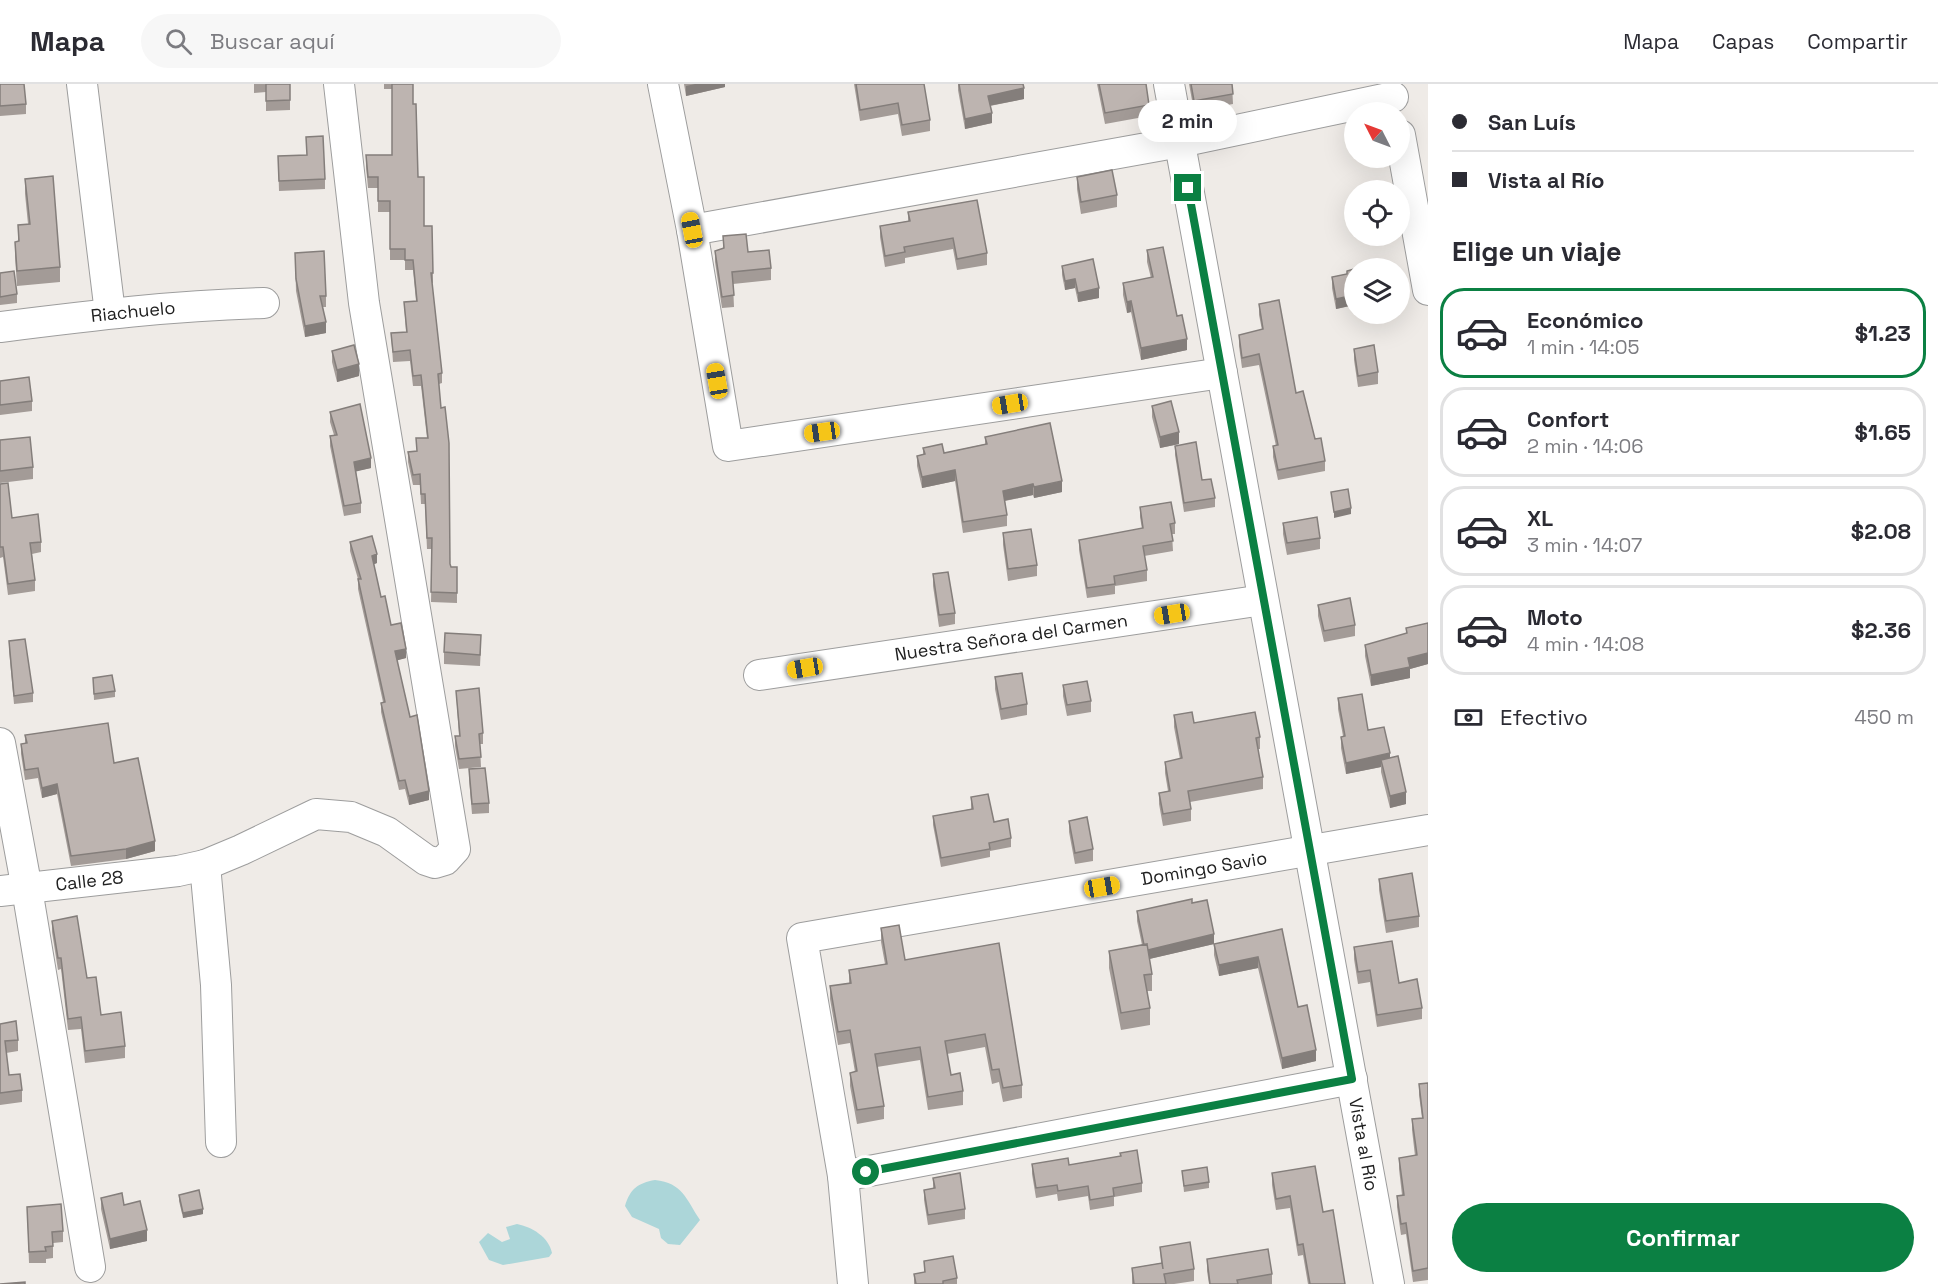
<!DOCTYPE html>
<html lang="es">
<head>
<meta charset="utf-8">
<style>
  :root { --surface:#fff; --page:#f7f7f7; --text:#2b2b33; --muted:#7c7c81; --line:#e1e1e2; --accent:#0b8043 }
  body { margin:0; font-family:"Space Grotesk",sans-serif; background:var(--page); color:var(--text); height:100vh; display:flex; flex-direction:column; font-size:22px; white-space:nowrap }
  * { box-sizing:border-box; margin:0 }
  p { font-size:20px; color:var(--muted) }
  .icon { flex:none; width:33px; height:33px; fill:none; stroke:currentColor; stroke-width:2; stroke-linecap:round; stroke-linejoin:round }
  .map { position:relative; flex:1; overflow:hidden }
  .panel { display:flex; flex-direction:column; background:var(--surface); width:510px }
  .panel>* { flex:none }
  .guide { display:grid; align-content:center; height:132px; padding:0 24px; background:var(--surface) }
  .needle { width:39px; rotate:312deg }
  .tools { position:absolute; left:1344px; top:18px; display:grid; gap:12px }
  .tools a { display:grid; place-items:center; width:66px; height:66px; border-radius:50%; background:var(--surface); box-shadow:0 6px 24px #0002; font-size:30px }
  .end { position:absolute; width:27px; height:27px; margin:-14px; border:8px solid #0b8043; background:#fff; box-shadow:0 0 0 3px #fff }
  .from { border-radius:50% }
  .bubble { position:absolute; height:42px; border-radius:21px; background:var(--surface); box-shadow:0 6px 24px #0002; font-size:20px; font-weight:700; line-height:42px; text-align:center }
  .car { position:absolute; width:18px; height:36px; margin:-18px -9px; border-radius:8px; box-shadow:0 0 4px 2px #0007; background:linear-gradient(#f5c518 24%,#345 0 40%,#f5c518 0 76%,#345 0 86%,#f5c518 0) }
  .guide b { display:flex; align-items:center; gap:21px; height:57px; font-size:22px }
  .guide b+b { border-top:2px solid var(--line) }
  .guide i { width:15px; height:15px; background:var(--text) }
  ul { padding:0; list-style:none }
  li { display:flex; align-items:center; gap:18px; height:90px; margin:0 12px 9px; padding:0 12px; border:3px solid var(--line); border-radius:24px }
  li div { flex:1 }
  li b { display:block; font-size:22px }
  li em { font-style:normal; font-weight:700 }
  li.selected { border-color:var(--accent) }
  li>.icon { width:54px; height:54px; stroke-width:1.5 }
  h2 { padding:0 24px; font-size:27px; line-height:72px }
  .pay { display:flex; align-items:center; gap:15px; height:66px; padding:0 24px; font-size:22px }
  .pay p { margin-inline-start:auto }
  .button { display:flex; gap:12px; margin-top:auto; padding:12px 24px }
  .button a { flex:1; height:69px; border-radius:36px; background:var(--accent); color:#fff; font-size:24px; font-weight:700; line-height:69px; text-align:center }
  header { display:flex; align-items:center; gap:36px; box-sizing:border-box; height:84px; padding:0 30px; background:var(--surface); border-bottom:2px solid var(--line) }
  header strong { font-size:28px }
  nav { display:flex; gap:33px; margin-inline-start:auto; font-size:21px }
  .search { width:420px; height:54px; background:var(--page); display:flex; align-items:center; gap:15px; box-sizing:border-box; padding:0 21px; border-radius:33px; color:var(--muted); font-size:22px }
  main { display:flex; flex:1; min-height:0 }
  .map>svg:first-child { display:block }
  .water { fill:#acd6d9 }
  .lines { fill:none; stroke-linecap:round; stroke-linejoin:round }
  .minor-casing { stroke:#9d9d9d; stroke-width:32 }
  .minor { stroke:#fff; stroke-width:30 }
  .wall { fill:#a39b97 }
  .shaded-wall { fill:#847e7b }
  .building { fill:#bdb4b0; stroke:#847e7b; stroke-width:1.5 }
  .route { stroke:#0b8043; stroke-width:8 }
  .labels { text-anchor:middle; stroke-width:4.5; stroke-linejoin:round; paint-order:stroke }
  .street-label { font-size:18px; fill:#202020; stroke:#fff }
</style>
</head>
<body>
<header>
<strong>Mapa</strong>
<div class="search"><svg class="icon" aria-label="search" viewBox="0 0 24 24"><circle cx="10" cy="10" r="6"/><path d="M15 15l6 6"/></svg>Buscar aquí</div>
<nav><a>Mapa</a><a>Capas</a><a>Compartir</a></nav>
</header>
<main>
<div class="map">
<svg width="1428" height="1200" viewBox="0 0 1428 1200">
  <rect width="100%" height="100%" fill="#efebe7"/>
  <!-- water -->
  <path class="water" d="M655,1096C683,1099 686,1115 700,1136L680,1161L668,1160L661,1154L659,1145L632,1133L625,1122C630,1105 638,1099 655,1096Z
    M517,1140C532,1143 549,1153 552,1169L549,1173L503,1181L489,1176L479,1158L488,1149L502,1158L510,1155L506,1143Z"/>
  <g class="lines">
    <defs>
      <g id="minor">
        <path d="M82,0L110,229"/>
        <path d="M663,0L692,146L728,362L1222,289"/>
        <path id="s1" d="M1169,0L1389,1200"/>
        <path d="M1400,51L1428,206"/>
        <path d="M692,146L1180,58L1393,13"/>
        <path id="s2" d="M0,243C88,232 176,221 264,219"/>
        <path id="s3" d="M759,591L1263,516"/>
        <path d="M0,659L27,805L90,1183"/>
        <path d="M205,781L216,901L221,1058"/>
        <path id="s4" d="M0,807L178,787L205,781L241,766L316,730L351,733L387,748L426,776L435,779L445,776L455,765L364,219L339,0"/>
        <path d="M843,1092L1352,995"/>
        <path id="s5" d="M853,1200L843,1092L802,854L1428,746"/>
      </g>
    </defs>
    <!-- minor casing -->
    <use href="#minor" class="minor-casing"/>
    <!-- minor -->
    <use href="#minor" class="minor"/>
  </g>
  <!-- wall -->
  <path class="wall" d="M0,0L26,20V30L0,32Z
    M254,0H290V26L266,27V8L254,9Z
    M384,0H413V20L418,93L424,142L433,189V199H432L442,289V299L439,300L450,480L451,483H457V519L431,518L432,465H427L425,420H421L420,401H413L408,378V368L417,367L427,354L421,302H413L410,277L393,278L391,249L406,248L404,218L416,217L413,186H405V176H390V128H378V104H368L366,82V71H392V5H384Z
    M684,0H725V3L686,12Z
    M854,0H924L930,36V47L902,52L898,30L860,37Z
    M958,0H1023L1024,15L990,22L992,39L965,45L958,6Z
    M1097,0H1146L1149,21V32L1105,40Z
    M1189,0H1232L1233,20L1194,27Z
    M306,53L325,95V105L279,107L278,72L307,71Z
    M1077,93L1117,111V123L1081,130L1077,105Z
    M25,95L60,183V198L17,202L15,172V158L18,157V141L28,140L25,110Z
    M908,128L987,169V181L957,186L953,165L905,174V179L885,183L880,153V142L908,137Z
    M723,152L771,184V196L733,200L734,223L722,224L715,178V167L723,164Z
    M1147,166L1177,232L1187,266L1141,276L1131,228L1127,229L1123,211V199L1151,194L1147,178Z
    M295,169L326,212V223H323L326,249L305,253L296,207Z
    M1062,182L1099,214L1078,218L1075,204L1065,206L1062,191Z
    M1354,185V221L1336,225L1332,204V193L1347,190V187Z
    M0,189L17,210V219L0,221Z
    M1259,220L1325,377V387L1278,396L1273,373V362H1276L1259,281L1242,284L1239,262V251L1262,246L1259,231Z
    M1354,265L1378,288V300L1358,303L1354,276Z
    M332,267L359,292L337,298L332,278Z
    M0,297L32,317V327L0,331Z
    M1152,322L1179,360L1160,364L1152,333Z
    M330,328L371,384L356,387L361,419V429L344,432L330,362V352L334,351L330,338Z
    M985,353L1062,408L1034,414L1033,411L1005,417L1007,431V442L963,449L955,397L922,404L917,382V372L923,370V364L944,369L985,360Z
    M0,356L33,383V395L0,399Z
    M1175,362L1215,414V423L1184,428L1175,371Z
    M0,400L12,434L41,458V468L32,470L35,496V507L8,511L3,473L0,474Z
    M1140,423L1175,439V450H1172L1173,467L1144,472L1147,486V497L1115,502V510L1087,514L1079,466V456L1142,445L1140,433Z
    M1283,439L1320,454V465L1287,471L1283,450Z
    M1003,449L1037,481V492L1008,497L1003,461Z
    M350,458L377,479L374,480L381,513L391,541L406,574L397,576L429,716L409,721L405,705L399,706L381,628V619L383,618L358,505V495L350,467Z
    M933,490L955,529V540L939,543L933,502Z
    M1318,521L1355,541V552L1324,558L1318,532Z
    M1428,539V580L1410,585V594L1371,602L1365,572V561L1406,550V544Z
    M9,557L33,609V618L14,620L9,566Z
    M481,562L480,582L444,580V568Z
    M995,593L1027,620V631L1001,636L995,605Z
    M93,594L115,607V613L94,616Z
    M1063,601L1091,617V628L1067,632L1063,612Z
    M456,607L483,649V660H480L481,683L459,685L455,662V652H459Z
    M1338,614L1368,646L1390,674L1406,720L1390,724L1381,688V683L1346,690L1341,664V653L1343,652L1338,625Z
    M1174,631L1194,639L1260,653V665H1258L1263,693V705L1190,718L1191,725V737L1163,742L1159,720V709L1168,707L1165,689V678L1180,675L1174,643Z
    M25,651L114,679L155,767L126,775L71,782L57,710L42,714L38,694L25,696L21,670V660L25,659Z
    M469,685L489,719V729L472,730L469,695Z
    M971,713L994,738L1011,754V763L990,767V773L941,783L933,741V732L971,725Z
    M1069,737L1093,765V777L1075,780L1069,748Z
    M1379,795L1419,832V843L1386,849L1379,806Z
    M1192,819L1214,860L1149,875L1152,890V907H1147L1150,924V941L1121,946L1109,884V867L1142,861L1137,837V827Z
    M52,837L87,894L101,931L125,962V974L85,979L81,945L68,946L61,885L58,886L52,848Z
    M881,844L905,876L999,859L1022,1001V1014L1003,1018L999,998L992,1000L985,963L947,970L951,991L963,1007V1021L928,1026L920,976L877,983L884,1022V1035L857,1040L850,1002V989L855,988L850,959L838,961L830,915V902L849,899V886L885,880L881,858Z
    M1282,845L1298,923L1316,977L1282,985L1258,884L1219,892L1214,871V860Z
    M1354,863L1422,924V935L1377,943L1370,898L1358,900L1354,875Z
    M0,940L18,956V967L6,969L9,991L22,1006V1018L0,1021Z
    M1428,999V1196L1413,1198L1406,1150L1401,1151L1397,1123V1112L1402,1111L1399,1085V1074L1415,1072L1412,1046V1035L1422,1034L1419,1011V1000Z
    M1120,1069L1142,1099V1108L1114,1113V1122L1090,1126L1088,1112L1058,1117L1057,1110L1036,1114L1032,1090V1080L1069,1081L1120,1072Z
    M1182,1087L1209,1098V1104L1184,1108Z
    M1272,1089L1323,1128L1345,1200H1308L1303,1171L1298,1172L1290,1124L1276,1126L1272,1101Z
    M933,1094L965,1125V1135L928,1141L924,1116V1106L933,1105Z
    M179,1111L203,1130L183,1134L179,1117Z
    M101,1114L124,1121L147,1157L110,1165L101,1125Z
    M27,1123L63,1147V1158L53,1159V1174L46,1175V1179H29Z
    M1160,1163L1194,1185V1197L1174,1200H1132V1184L1161,1179Z
    M1207,1175L1272,1190V1200H1209L1207,1187Z
    M924,1177L957,1194V1200H914V1190L924,1188Z"/>
  <!-- shaded-wall -->
  <path class="shaded-wall" d="M695,0H725V3L686,12V2Z
    M1024,4V15L988,22V12Z
    M992,29V39L965,45V35Z
    M1075,195V204L1065,206V197Z
    M1099,204V214L1078,218V209Z
    M1354,211V221L1336,225V215Z
    M1131,217V228L1127,229V218Z
    M326,238V249L305,253V242Z
    M1187,255V266L1141,276V264Z
    M359,280V292L337,298V286Z
    M1179,348V360L1160,364V353Z
    M371,374V384L354,388V378Z
    M955,386V397L922,404V393Z
    M1062,397V408L1034,414V403Z
    M1033,400V411L1003,417V407Z
    M1351,424V430L1334,434V428Z
    M377,470V479L372,481V472Z
    M406,565V574L395,577V567Z
    M1428,569V580L1410,585V594L1371,602V591L1408,574Z
    M1390,669V681L1381,676V683L1346,690V679Z
    M57,700V710L42,714V704Z
    M429,707V716L409,721V712Z
    M1406,708V720L1390,724V712Z
    M155,757V767L126,775V765Z
    M1214,850V860L1145,876V866Z
    M1258,873V884L1219,892V881Z
    M1316,966V977L1282,985V974Z
    M203,1125V1130L183,1134V1129Z
    M147,1146V1157L110,1165V1155Z"/>
  <!-- building -->
  <path class="building" d="M0,0H24L26,20L0,22Z
    M266,0H290V16L266,17Z
    M392,0H413V20H416L418,93H424V142H432L433,189H431L442,289L438,290L441,324L445,323L449,359L450,480L451,483H457V509L431,508L432,454H427L425,410H421L420,390L413,391L408,368L417,367L416,354H428L421,291L413,292L410,266L393,268L391,249L407,248L404,218L417,217L413,176H405V165H390V117H378V93H368L366,71H392Z
    M856,0H924L930,36L902,41L898,19L860,26Z
    M959,0H1023L1024,4L988,12L992,29L965,35Z
    M1099,0H1146L1149,21L1105,29Z
    M1191,0H1232L1233,10L1194,17Z
    M323,52L325,95L279,97L278,72L307,71L306,53Z
    M1112,86L1117,111L1081,118L1077,93Z
    M53,92L60,183L17,187L15,158L19,157L18,141L30,140L25,95Z
    M977,116L987,169L957,175L953,154L904,163L905,168L885,172L880,142L910,137L908,128Z
    M746,150L748,168L769,166L771,184L732,188L734,211L722,213L715,167L724,164L723,152Z
    M1163,163L1177,232L1182,231L1187,255L1141,264L1131,217L1127,218L1123,199L1153,193L1147,166Z
    M324,167L326,212H320L326,238L305,242L296,195L295,169Z
    M1093,175L1099,204L1078,209L1075,195L1065,197L1062,182Z
    M1383,179L1384,184H1356Z
    M1354,185V211L1336,215L1332,193L1347,190V187Z
    M14,187L17,210L0,213V189Z
    M1279,216L1296,309L1303,307L1315,355L1321,354L1325,377L1278,386L1273,362L1278,361L1259,270L1242,274L1239,251L1263,245L1259,220Z
    M354,261L359,280L337,286L332,267Z
    M1374,261L1378,288L1358,292L1354,265Z
    M29,293L32,317L0,321V297Z
    M1171,317L1179,348L1160,353L1152,322Z
    M360,320L371,374L354,378L361,419L344,422L330,352L337,351L330,328Z
    M1050,339L1062,397L1034,403L1033,400L1003,407L1007,431L963,438L955,386L922,393L917,372L925,370L923,364L942,360L944,369L987,360L985,353Z
    M30,353L33,383L0,387V356Z
    M1196,358L1202,396L1211,395L1215,414L1184,419L1175,362Z
    M8,399L12,434L38,430L41,458L30,459L35,496L8,500L3,463H0V400Z
    M1348,405L1351,424L1334,428L1331,408Z
    M1171,418L1175,439L1170,440L1173,457L1143,462L1147,486L1114,492L1115,500L1087,504L1079,456L1143,444L1140,423Z
    M1317,433L1320,454L1287,459L1283,439Z
    M1031,445L1037,481L1008,485L1003,449Z
    M372,452L377,470L372,472L381,513L385,512L391,541L401,539L406,565L395,567L410,633L417,631L429,707L409,712L405,696L399,697L381,619L385,618L358,495H361L350,458Z
    M948,488L955,529L939,531L933,490Z
    M1350,514L1355,541L1324,547L1318,521Z
    M1428,539V569L1408,574L1410,583L1371,591L1365,561L1407,549L1406,544Z
    M445,549L481,551L480,571L444,568Z
    M25,555L33,609L14,612L9,557Z
    M1022,589L1027,620L1001,625L995,593Z
    M112,591L115,607L94,610L93,594Z
    M1087,597L1091,617L1067,621L1063,601Z
    M479,604L483,649L479,650L481,673L459,675L455,652H460L456,607Z
    M1362,610L1368,646L1384,643L1390,669L1346,679L1341,653L1345,652L1338,614Z
    M1192,628L1194,639L1255,628L1260,653L1256,654L1263,693L1188,707L1191,725L1163,730L1159,709L1170,707L1165,678L1182,674L1174,631Z
    M108,639L114,679L138,674L155,757L126,765L71,772L57,700L42,704L38,684L25,686L21,660L27,659L25,651Z
    M1398,672L1406,708L1390,712L1381,676Z
    M485,684L489,719L472,720L469,685Z
    M988,710L994,738L1008,735L1011,754L989,759L990,765L941,774L933,732L973,725L971,713Z
    M1087,733L1093,765L1075,769L1069,737Z
    M1412,789L1419,832L1386,837L1379,795Z
    M1192,815V819L1207,816L1214,850L1148,866L1147,860L1144,861L1137,827Z
    M77,832L87,894L96,893L101,931L121,928L125,962L85,967L81,933L68,935L61,874H58L52,837Z
    M899,841L905,876L999,859L1022,1001L1003,1004L999,985L992,986L985,950L945,957L951,991L960,989L963,1007L928,1013L920,963L875,970L884,1022L857,1026L850,989L857,987L850,946L838,948L830,902L851,899L849,886L887,880L881,844Z
    M1282,845L1298,923L1307,921L1316,966L1282,974L1258,873L1219,881L1214,860Z
    M1392,857L1399,899L1417,895L1422,924L1377,931L1370,886L1358,888L1354,863Z
    M1147,860L1152,890L1144,891L1150,924L1121,929L1109,867Z
    M16,937L18,956L5,957L9,991L20,990L22,1006L0,1009V940Z
    M1428,999V1184L1413,1187L1406,1139L1401,1140L1397,1112L1404,1111L1399,1074L1417,1071L1412,1035L1423,1034L1419,1000Z
    M1137,1066L1142,1099L1113,1104L1114,1112L1090,1116L1088,1102L1058,1107L1057,1101L1036,1104L1032,1080L1068,1074L1069,1081L1121,1072L1120,1069Z
    M1315,1082L1323,1128L1333,1126L1345,1200H1310L1303,1160L1298,1161L1290,1112L1276,1115L1272,1089Z
    M1207,1083L1209,1098L1184,1102L1182,1087Z
    M960,1089L965,1125L928,1131L924,1106L935,1104L933,1094Z
    M199,1106L203,1125L183,1129L179,1111Z
    M122,1109L124,1121L140,1117L147,1146L110,1155L101,1114Z
    M61,1120L63,1147L52,1148L53,1162L45,1163L46,1167L29,1168L27,1123Z
    M1190,1158L1194,1185L1164,1190L1166,1200H1134L1132,1184L1162,1179L1163,1185L1160,1163Z
    M1268,1165L1272,1190L1237,1196L1238,1200H1210L1207,1175Z
    M953,1172L957,1194L943,1197V1200H916L914,1190L925,1188L924,1177Z
    M25,1198V1200H0Z"/>
  <g class="lines">
    <!-- route -->
    <path class="route" d="M866,1088L1352,995L1188,104"/>
  </g>
  <g class="labels">
    <!-- street labels -->
    <g class="street-label">
      <text dy="6" stroke="none"><textPath href="#s2" startOffset="134">Riachuelo</textPath></text>
      <text dy="6" stroke="none"><textPath href="#s3" startOffset="255">Nuestra Señora del Carmen</textPath></text>
      <text dy="6" stroke="none"><textPath href="#s5" startOffset="758">Domingo Savio</textPath></text>
      <text dy="6" stroke="none"><textPath href="#s4" startOffset="90">Calle 28</textPath></text>
      <text dy="6" stroke="none"><textPath href="#s1" startOffset="1078">Vista al Río</textPath></text>
    </g>
  </g>
</svg>
<div class="tools">
<a><svg class="needle" viewBox="-14 -14 28 28"><path d="M0-13l5 13h-10z" fill="#e53935"/><path d="M0 13l5-13h-10z" fill="#7c7c81"/></svg></a>
<a><svg class="icon" aria-label="locate" viewBox="0 0 24 24"><circle cx="12" cy="12" r="6"/><path d="M12 2v4M12 18v4M2 12h4M18 12h4"/></svg></a>
<a><svg class="icon" aria-label="layers" viewBox="0 0 24 24"><path d="M12 4l9 5-9 5-9-5zM3 14l9 5 9-5"/></svg></a>
</div>
<i class="end from" style="left:866px;top:1088px"></i>
<i class="end" style="left:1188px;top:104px"></i>
<div class="bubble" style="left:1138px;top:16px;width:99px">2 min</div>
<i class="car" style="left:692px;top:146px;rotate:349deg"></i>
<i class="car" style="left:717px;top:297px;rotate:350deg"></i>
<i class="car" style="left:1010px;top:320px;rotate:261deg"></i>
<i class="car" style="left:822px;top:348px;rotate:262deg"></i>
<i class="car" style="left:1172px;top:530px;rotate:261deg"></i>
<i class="car" style="left:805px;top:584px;rotate:261deg"></i>
<i class="car" style="left:1102px;top:803px;rotate:80deg"></i>
</div>
<section class="panel">
<div class="guide">
<b><i class="from"></i>San Luís</b>
<b><i></i>Vista al Río</b>
</div>
<h2>Elige un viaje</h2>
<ul>
<li class="selected"><svg class="icon" aria-label="car" viewBox="0 0 24 24"><path d="M5 17H2v-5l4-1 3-4h7l3 4 3 1v5h-3M9 17h6M6 11h13"/><circle cx="7" cy="17" r="2"/><circle cx="17" cy="17" r="2"/></svg><div><b>Económico</b><p>1 min · 14:05</p></div><em>$1.23</em></li>
<li><svg class="icon" aria-label="car" viewBox="0 0 24 24"><path d="M5 17H2v-5l4-1 3-4h7l3 4 3 1v5h-3M9 17h6M6 11h13"/><circle cx="7" cy="17" r="2"/><circle cx="17" cy="17" r="2"/></svg><div><b>Confort</b><p>2 min · 14:06</p></div><em>$1.65</em></li>
<li><svg class="icon" aria-label="car" viewBox="0 0 24 24"><path d="M5 17H2v-5l4-1 3-4h7l3 4 3 1v5h-3M9 17h6M6 11h13"/><circle cx="7" cy="17" r="2"/><circle cx="17" cy="17" r="2"/></svg><div><b>XL</b><p>3 min · 14:07</p></div><em>$2.08</em></li>
<li><svg class="icon" aria-label="car" viewBox="0 0 24 24"><path d="M5 17H2v-5l4-1 3-4h7l3 4 3 1v5h-3M9 17h6M6 11h13"/><circle cx="7" cy="17" r="2"/><circle cx="17" cy="17" r="2"/></svg><div><b>Moto</b><p>4 min · 14:08</p></div><em>$2.36</em></li>
</ul>
<div class="pay"><svg class="icon" aria-label="cash" viewBox="0 0 24 24"><path d="M3 7h18v10H3z"/><circle cx="12" cy="12" r="2"/></svg>Efectivo<p>450 m</p></div>
<div class="button"><a>Confirmar</a></div>
</section>
</main>
</body>
</html>
